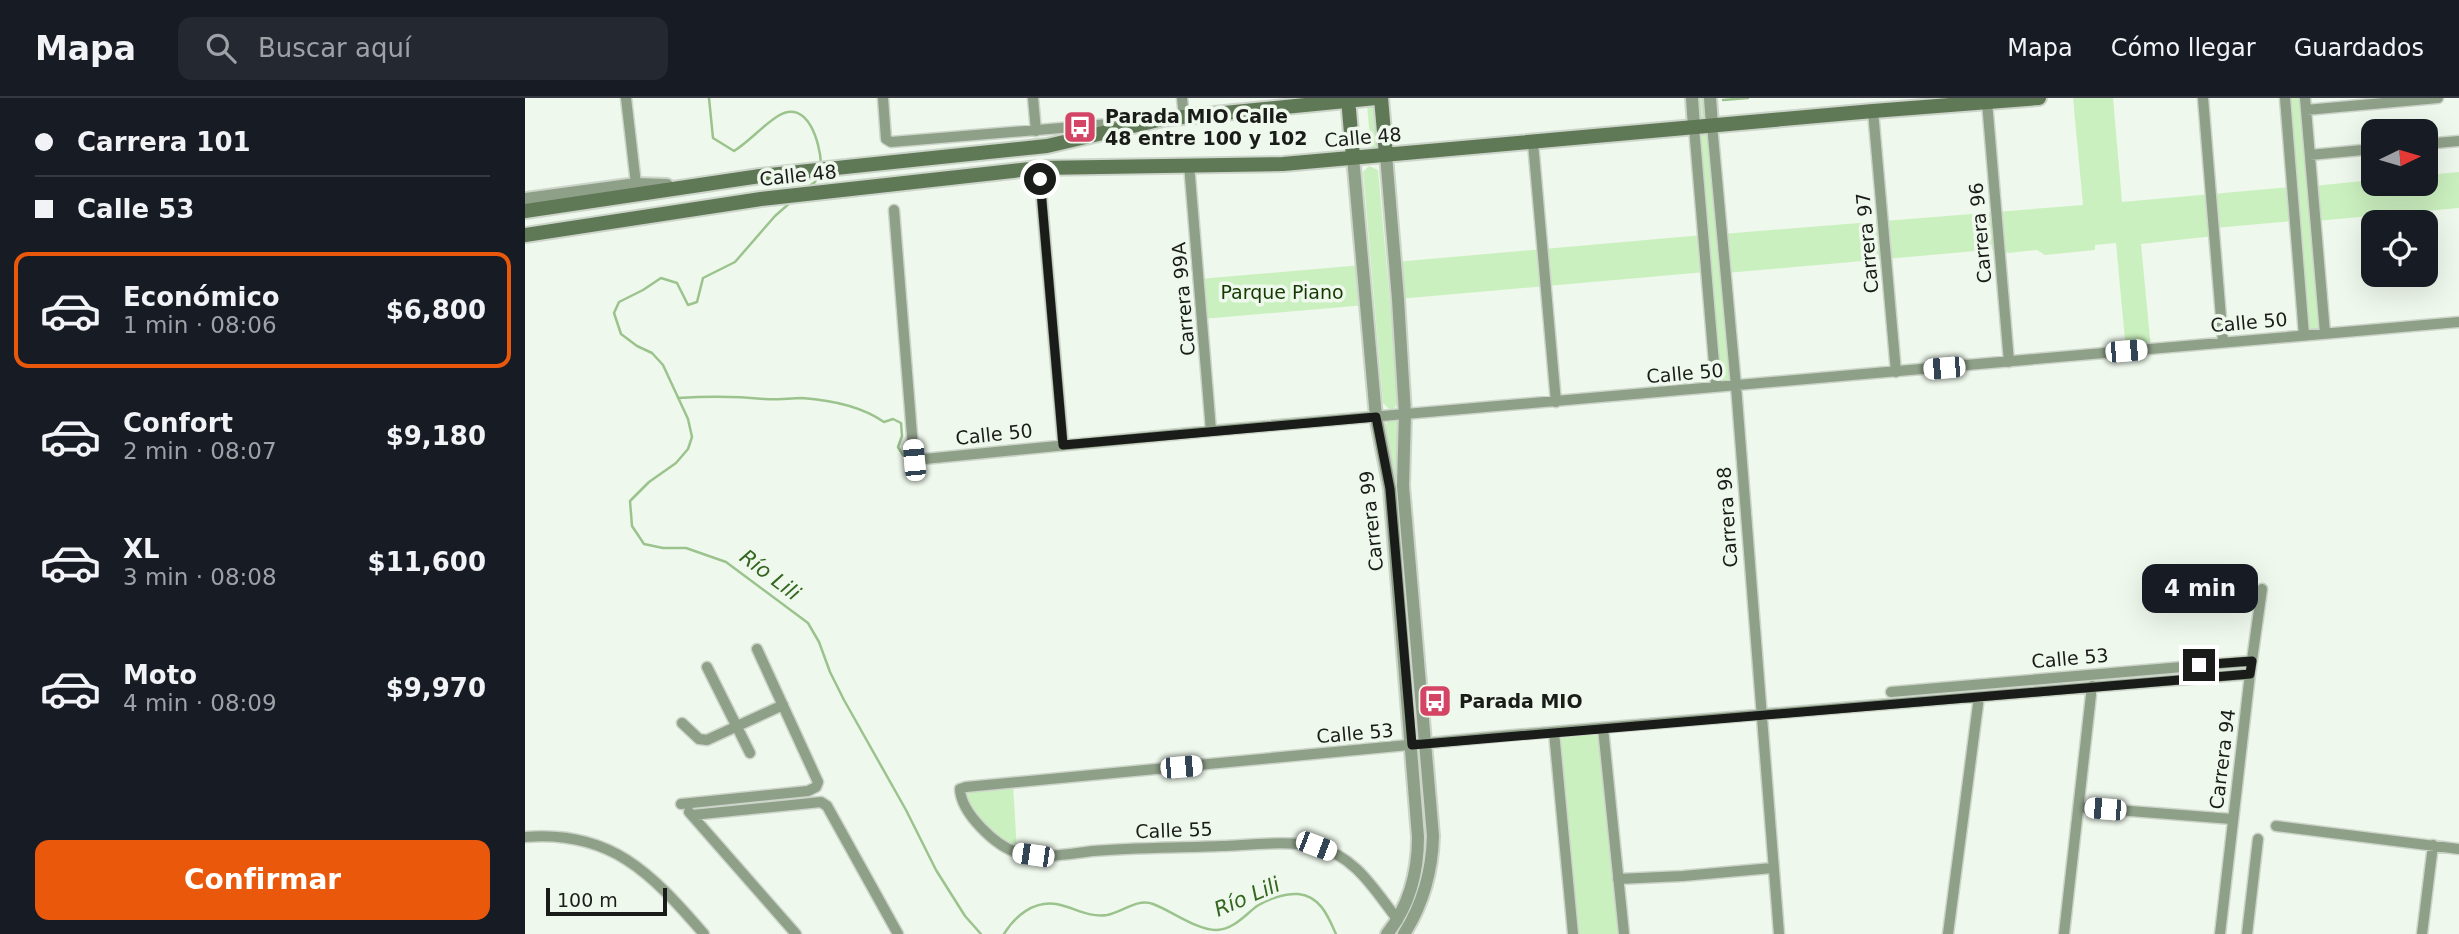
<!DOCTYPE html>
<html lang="es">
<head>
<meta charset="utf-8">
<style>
  :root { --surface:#171b24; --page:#242831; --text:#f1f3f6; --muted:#9ea1a6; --line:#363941; --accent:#ea580c }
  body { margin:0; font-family:"DejaVu Sans",sans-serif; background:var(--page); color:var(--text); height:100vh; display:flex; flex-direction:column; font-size:26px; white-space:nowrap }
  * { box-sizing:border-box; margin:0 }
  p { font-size:23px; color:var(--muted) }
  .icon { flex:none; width:38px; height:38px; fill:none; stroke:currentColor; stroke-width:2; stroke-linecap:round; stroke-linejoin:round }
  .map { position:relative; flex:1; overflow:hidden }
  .details { display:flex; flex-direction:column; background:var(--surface); width:525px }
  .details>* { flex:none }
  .banner { display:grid; align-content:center; height:154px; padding:0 35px; background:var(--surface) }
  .needle { width:46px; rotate:85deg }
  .buttons { position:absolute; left:1836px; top:21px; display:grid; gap:14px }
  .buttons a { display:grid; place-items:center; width:77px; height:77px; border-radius:14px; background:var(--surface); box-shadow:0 7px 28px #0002; font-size:35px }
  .scale { position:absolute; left:21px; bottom:18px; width:121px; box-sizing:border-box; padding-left:7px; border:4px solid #191c18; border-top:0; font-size:19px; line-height:24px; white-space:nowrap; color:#191c18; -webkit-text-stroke:5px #eff8ec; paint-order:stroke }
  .end { position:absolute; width:32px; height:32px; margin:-16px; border:9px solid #191c18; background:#fff; box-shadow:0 0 0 4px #fff }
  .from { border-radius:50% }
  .bubble { position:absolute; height:49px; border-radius:14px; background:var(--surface); box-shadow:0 7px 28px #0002; font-size:23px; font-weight:800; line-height:49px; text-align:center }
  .car { position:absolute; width:21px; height:42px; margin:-21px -10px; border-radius:9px; box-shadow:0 0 5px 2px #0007; background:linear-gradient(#fff 24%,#345 0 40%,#fff 0 76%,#345 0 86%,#fff 0) }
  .banner b { display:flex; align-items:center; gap:24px; height:66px; font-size:26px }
  .banner b+b { border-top:2px solid var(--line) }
  .banner i { width:18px; height:18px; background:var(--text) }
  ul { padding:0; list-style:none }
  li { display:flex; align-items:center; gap:21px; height:116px; margin:0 14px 10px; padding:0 21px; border:4px solid transparent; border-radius:14px }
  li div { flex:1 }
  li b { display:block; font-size:26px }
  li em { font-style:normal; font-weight:800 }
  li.selected { border-color:var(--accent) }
  li>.icon { width:63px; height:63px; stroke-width:1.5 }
  .primary-button { display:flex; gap:14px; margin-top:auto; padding:14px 35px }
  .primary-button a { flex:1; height:80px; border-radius:14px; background:var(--accent); color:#fff; font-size:28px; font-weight:800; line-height:80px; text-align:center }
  header { display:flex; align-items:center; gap:42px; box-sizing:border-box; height:98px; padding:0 35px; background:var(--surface); border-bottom:2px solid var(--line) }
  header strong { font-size:33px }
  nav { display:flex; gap:38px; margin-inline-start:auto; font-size:24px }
  .search { width:490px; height:63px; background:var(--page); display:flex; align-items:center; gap:18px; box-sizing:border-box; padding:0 24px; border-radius:14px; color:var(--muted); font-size:26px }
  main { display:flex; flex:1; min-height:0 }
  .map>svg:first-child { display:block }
  .green { fill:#cbf0bf }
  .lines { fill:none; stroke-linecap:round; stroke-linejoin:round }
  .stream { stroke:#9bc38d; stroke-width:2.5 }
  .minor-casing { stroke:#cdd5ca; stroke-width:13 }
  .tertiary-casing { stroke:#cdd5ca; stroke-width:16 }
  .secondary-casing { stroke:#cdd5ca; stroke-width:18 }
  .minor { stroke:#8fa089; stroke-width:10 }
  .tertiary { stroke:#8fa089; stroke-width:12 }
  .secondary { stroke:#5f7856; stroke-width:14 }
  .route { stroke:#191c18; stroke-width:9 }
  .labels { text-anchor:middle; stroke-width:7; stroke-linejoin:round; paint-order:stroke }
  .poi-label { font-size:19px; font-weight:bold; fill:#191c18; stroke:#eff8ec; text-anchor:start }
  .street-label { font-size:19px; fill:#191c18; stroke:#eff8ec }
  .park-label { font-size:19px; fill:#143a02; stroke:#eff8ec }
  .water-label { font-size:21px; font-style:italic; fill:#34661f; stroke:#eff8ec }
</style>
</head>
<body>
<header>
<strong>Mapa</strong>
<div class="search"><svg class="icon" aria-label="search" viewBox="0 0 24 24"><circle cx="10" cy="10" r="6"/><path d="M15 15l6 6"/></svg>Buscar aquí</div>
<nav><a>Mapa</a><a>Cómo llegar</a><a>Guardados</a></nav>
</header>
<main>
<section class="details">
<div class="banner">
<b><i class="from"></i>Carrera 101</b>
<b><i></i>Calle 53</b>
</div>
<ul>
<li class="selected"><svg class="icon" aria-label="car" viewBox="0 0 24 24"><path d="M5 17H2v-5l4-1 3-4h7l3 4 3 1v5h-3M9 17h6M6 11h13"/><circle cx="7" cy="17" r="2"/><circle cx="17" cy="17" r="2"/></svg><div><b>Económico</b><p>1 min · 08:06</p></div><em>$6,800</em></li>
<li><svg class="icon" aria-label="car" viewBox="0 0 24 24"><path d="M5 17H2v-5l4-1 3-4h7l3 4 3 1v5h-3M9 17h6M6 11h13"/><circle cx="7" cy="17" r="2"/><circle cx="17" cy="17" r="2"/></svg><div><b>Confort</b><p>2 min · 08:07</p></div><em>$9,180</em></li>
<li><svg class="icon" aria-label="car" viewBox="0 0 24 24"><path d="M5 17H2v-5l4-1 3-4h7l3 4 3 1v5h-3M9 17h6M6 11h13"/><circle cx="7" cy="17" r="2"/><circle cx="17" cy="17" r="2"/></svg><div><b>XL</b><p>3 min · 08:08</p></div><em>$11,600</em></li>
<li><svg class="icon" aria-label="car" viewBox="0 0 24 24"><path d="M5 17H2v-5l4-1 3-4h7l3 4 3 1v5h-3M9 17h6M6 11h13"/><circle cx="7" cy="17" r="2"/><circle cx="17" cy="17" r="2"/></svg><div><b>Moto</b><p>4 min · 08:09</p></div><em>$9,970</em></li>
</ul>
<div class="primary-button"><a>Confirmar</a></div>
</section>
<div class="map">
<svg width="1934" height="836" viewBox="0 0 1934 836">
  <rect width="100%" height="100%" fill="#eff8ec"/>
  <!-- green -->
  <path class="green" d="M1167,0H1185L1197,136L1558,107L1548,0H1588L1597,104L1767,89L1760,0H1780L1788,88L1848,82V86H1900L1901,77L1934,74V110L1791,123L1800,235L1779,237L1770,123L1689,130V138L1616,146L1626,251L1601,253L1591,145L1570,147V152L1520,157L1512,152L1483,155L1474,151L1201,175L1211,288L1191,289L1181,174L873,201L870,164L1178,137Z
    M850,6L854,50L846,51L842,7Z
    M844,68L853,72L874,302L869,311H864L858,305L838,74Z
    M837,167L841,207L677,221L674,181Z
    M870,321L874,325L871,385L860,328L863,322Z
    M1078,630L1099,836H1048L1029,634Z
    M488,685L492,754L463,737L435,691Z"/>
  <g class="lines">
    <!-- stream -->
    <path class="stream" d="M184,0L188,40L209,53C225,43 237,28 253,18C283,0 295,45 296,66
      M1198,2L1223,0
      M283,89L290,84L292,79
      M267,103L250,118L210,164L178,180L172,204L163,207L152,185L136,180L118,192L94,204L89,215L96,236L112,248L127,255L138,267L163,321L167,339L163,351L151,365L124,384L105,403L107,428L119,446L138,450H161L201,464L283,525L294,544L305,574L319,602L381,712L411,772L440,818L456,836
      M153,300C183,298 210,298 240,301C252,302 265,300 277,300C305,302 336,308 359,324L368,321L376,325L377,338L373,349L378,357L387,361
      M479,836C490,818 508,803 531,806C549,809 563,820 582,817C598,814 612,800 628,806C645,812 673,833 692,832C709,831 720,817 732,808C742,801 761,795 773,796C795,798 803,818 811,836"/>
    <defs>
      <path id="minor" d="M101,0L111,86
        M358,0L361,41L366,44L596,25
        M508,0L511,33
        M657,0L659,19
        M1678,0L1698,244
        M1760,0L1779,237
        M1780,0L1800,235
        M1462,4L1484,264
        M1781,12L1913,0
        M1348,13L1371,274
        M1187,27L1211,288L1254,836
        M1169,29L1191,289
        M1008,45L1031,304
        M1900,46L1934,43
        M1785,57L1848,51
        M664,66L686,333
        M514,70L538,347
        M369,112L389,362L686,333L1934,224
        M182,569L225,655
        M1366,594L1727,563
        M157,625L174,641L182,642L258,607
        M1078,630L1099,836
        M1029,634L1048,836
        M156,706L283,693L291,689L293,684L232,551
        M1554,709L1707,721
        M164,714L271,836
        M167,717L296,704L302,708L373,836
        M1751,728L1934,751
        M0,739C86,732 126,775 179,836
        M1093,781L1158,778L1247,770
        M873,822C850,793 831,758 792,749C764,742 724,747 696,748C653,750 610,749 568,753C542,756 520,761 494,755C471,749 436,715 435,691L441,689L978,638L1725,576
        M1423,836L1454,599
        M1539,836L1567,588
        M1695,836L1725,576L1737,491
        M1722,836L1733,741
        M1897,836L1908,747"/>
      <path id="tertiary" d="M1167,0L1169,29
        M1185,0L1187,27
        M861,57L873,201L880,316L878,388L908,738C907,774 898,806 879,836
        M828,59L851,319L865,391L893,739C893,775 885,807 862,836
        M0,101L111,86L142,87"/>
      <path id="secondary" d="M823,0L828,59
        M856,0L861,57
        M0,113L235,78L522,48L638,21L851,0
        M0,137L236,101L514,70L758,66L1348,13L1514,0"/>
    </defs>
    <!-- minor casing -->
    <use href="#minor" class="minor-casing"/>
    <!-- tertiary casing -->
    <use href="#tertiary" class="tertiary-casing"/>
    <!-- secondary casing -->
    <use href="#secondary" class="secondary-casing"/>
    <!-- minor -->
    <use href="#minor" class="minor"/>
    <!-- tertiary -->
    <use href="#tertiary" class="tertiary"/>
    <!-- secondary -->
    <use href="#secondary" class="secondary"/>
  </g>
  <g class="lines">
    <!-- route -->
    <path class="route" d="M515,81L538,347L851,319L865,391L887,647L1725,576L1727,563L1674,567"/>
  </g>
  <!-- icons -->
  <defs>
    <symbol id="bus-square" viewBox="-11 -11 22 22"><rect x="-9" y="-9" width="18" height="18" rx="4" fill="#d44465" stroke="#eff8ec"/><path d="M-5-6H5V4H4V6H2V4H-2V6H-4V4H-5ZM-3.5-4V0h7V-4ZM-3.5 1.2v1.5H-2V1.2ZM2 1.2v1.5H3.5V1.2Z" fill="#fff"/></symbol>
  </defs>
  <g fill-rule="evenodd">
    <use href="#bus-square" x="536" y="10" width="38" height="38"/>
    <use href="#bus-square" x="891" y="584" width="38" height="38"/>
  </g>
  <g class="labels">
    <!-- poi labels -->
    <g class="poi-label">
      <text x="580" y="25">Parada MIO Calle<tspan x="580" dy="22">48 entre 100 y 102</tspan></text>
      <text x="934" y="610">Parada MIO</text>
    </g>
    <!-- street labels -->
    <g class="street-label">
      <text transform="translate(838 39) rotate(-5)" y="7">Calle 48</text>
      <text transform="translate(273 77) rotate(-6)" y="7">Calle 48</text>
      <text transform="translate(1455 135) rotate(-95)" y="7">Carrera 96</text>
      <text transform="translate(1342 145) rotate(-95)" y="7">Carrera 97</text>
      <text transform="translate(658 201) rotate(-95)" y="7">Carrera 99A</text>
      <text transform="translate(1724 224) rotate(-5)" y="7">Calle 50</text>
      <text transform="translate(1160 275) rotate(-5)" y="7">Calle 50</text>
      <text transform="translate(469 336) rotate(-6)" y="7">Calle 50</text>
      <text transform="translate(1202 419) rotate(-94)" y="7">Carrera 98</text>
      <text transform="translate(846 423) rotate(-96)" y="7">Carrera 99</text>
      <text transform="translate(1545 560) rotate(-5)" y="7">Calle 53</text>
      <text transform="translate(830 635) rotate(-5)" y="7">Calle 53</text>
      <text transform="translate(1697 661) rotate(-83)" y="7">Carrera 94</text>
      <text transform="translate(649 732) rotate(-2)" y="7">Calle 55</text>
    </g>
    <!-- park labels -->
    <g class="park-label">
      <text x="757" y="201">Parque Piano</text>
    </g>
    <!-- water labels -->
    <g class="water-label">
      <text transform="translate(245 477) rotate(37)" y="7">Río Lili</text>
      <text transform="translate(722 799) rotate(-23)" y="7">Río Lili</text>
    </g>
  </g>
</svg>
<div class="buttons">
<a><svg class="needle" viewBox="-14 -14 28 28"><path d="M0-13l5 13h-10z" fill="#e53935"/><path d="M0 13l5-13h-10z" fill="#9ea1a6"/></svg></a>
<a><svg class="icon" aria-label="locate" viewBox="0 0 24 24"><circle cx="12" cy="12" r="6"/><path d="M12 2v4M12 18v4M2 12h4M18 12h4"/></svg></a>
</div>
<div class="scale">100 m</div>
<i class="end from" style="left:515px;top:81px"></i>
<i class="end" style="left:1674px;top:567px"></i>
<div class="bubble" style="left:1617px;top:466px;width:116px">4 min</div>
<i class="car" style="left:1601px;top:253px;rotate:85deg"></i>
<i class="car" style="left:1419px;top:270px;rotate:265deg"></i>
<i class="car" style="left:389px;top:362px;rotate:355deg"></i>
<i class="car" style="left:656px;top:669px;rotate:85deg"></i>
<i class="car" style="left:1580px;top:711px;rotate:275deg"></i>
<i class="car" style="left:791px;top:748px;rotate:111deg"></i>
<i class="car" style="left:508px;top:757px;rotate:278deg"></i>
</div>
</main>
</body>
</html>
